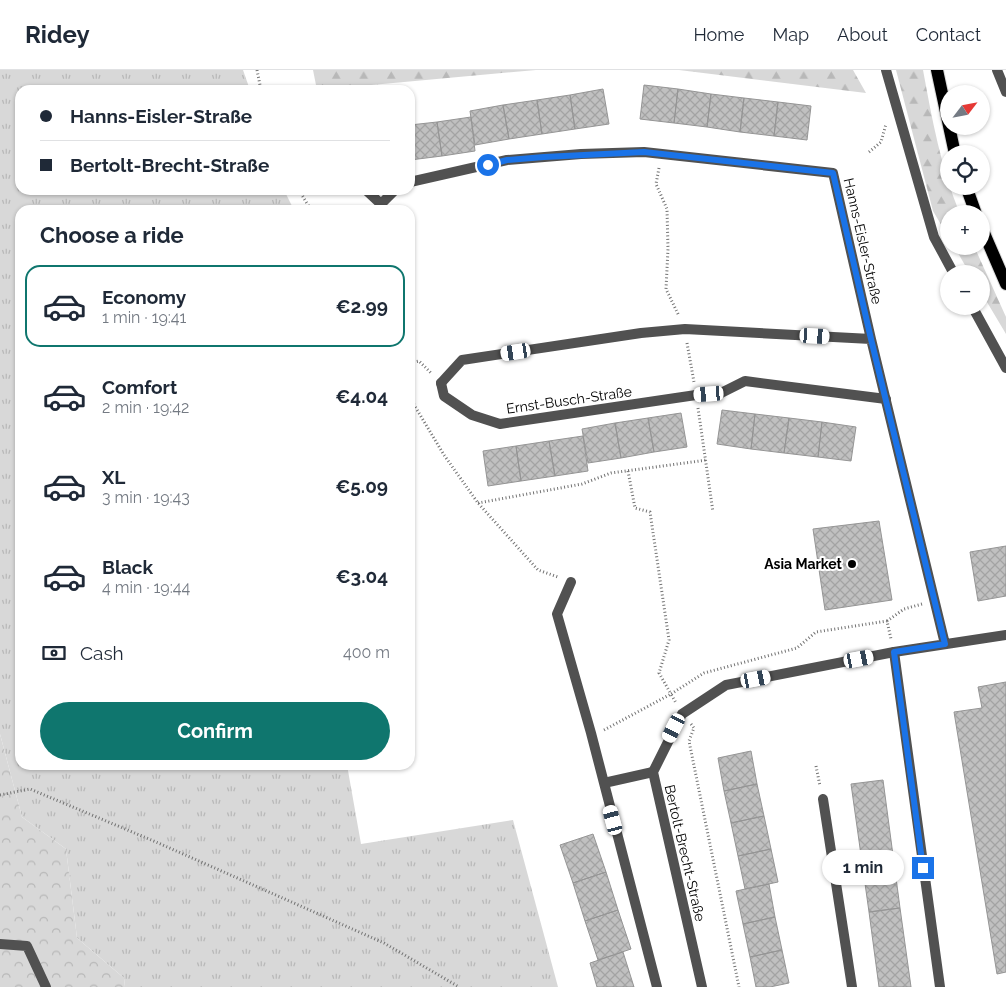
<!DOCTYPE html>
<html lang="en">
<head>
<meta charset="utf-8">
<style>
  :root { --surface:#fff; --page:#f2f2f3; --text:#1f2937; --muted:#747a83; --line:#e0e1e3; --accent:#0f766e }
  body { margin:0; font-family:Raleway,sans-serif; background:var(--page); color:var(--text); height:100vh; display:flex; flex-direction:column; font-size:19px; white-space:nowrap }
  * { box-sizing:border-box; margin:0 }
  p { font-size:16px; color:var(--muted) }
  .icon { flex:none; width:28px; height:28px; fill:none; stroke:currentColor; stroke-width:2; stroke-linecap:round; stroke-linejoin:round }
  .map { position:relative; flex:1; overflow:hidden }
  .drawer { position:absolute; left:15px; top:135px; width:400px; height:565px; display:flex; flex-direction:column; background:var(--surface); border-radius:15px; box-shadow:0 1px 4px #0004 }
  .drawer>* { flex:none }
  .top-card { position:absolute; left:15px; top:15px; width:400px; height:110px; border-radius:15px; box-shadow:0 1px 4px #0004; display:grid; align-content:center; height:110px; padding:0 25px; background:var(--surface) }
  .needle { width:32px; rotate:58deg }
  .fabs { position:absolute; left:940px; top:15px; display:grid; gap:10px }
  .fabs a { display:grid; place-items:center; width:50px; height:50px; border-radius:50%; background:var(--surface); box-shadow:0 1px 4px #0004; font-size:25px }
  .end { position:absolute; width:22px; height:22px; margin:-11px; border:6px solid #1a73e8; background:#fff; box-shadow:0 0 0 2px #fff }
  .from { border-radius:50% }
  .bubble { position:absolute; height:35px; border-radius:18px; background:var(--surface); box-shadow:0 1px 4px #0004; font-size:16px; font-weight:700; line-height:35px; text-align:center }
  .car { position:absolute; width:15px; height:30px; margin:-15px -8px; border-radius:6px; box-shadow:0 0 4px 1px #0007; background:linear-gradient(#fff 24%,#345 0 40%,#fff 0 76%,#345 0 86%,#fff 0) }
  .top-card b { display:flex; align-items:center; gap:18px; height:48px; font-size:19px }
  .top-card b+b { border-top:1px solid var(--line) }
  .top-card i { width:12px; height:12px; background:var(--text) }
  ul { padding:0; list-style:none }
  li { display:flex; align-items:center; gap:15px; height:82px; margin:0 10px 8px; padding:0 15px; border:2px solid transparent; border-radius:15px }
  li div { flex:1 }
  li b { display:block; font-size:19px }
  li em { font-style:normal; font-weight:700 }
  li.on { border-color:var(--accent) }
  li>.icon { width:45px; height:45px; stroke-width:1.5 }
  h2 { padding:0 25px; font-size:22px; line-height:60px }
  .pay { display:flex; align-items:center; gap:12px; height:55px; padding:0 25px; font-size:19px }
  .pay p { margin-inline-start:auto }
  .button { display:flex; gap:10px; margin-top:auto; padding:10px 25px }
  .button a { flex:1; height:58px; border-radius:30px; background:var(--accent); color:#fff; font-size:20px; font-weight:700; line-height:58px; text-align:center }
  header { display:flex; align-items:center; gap:30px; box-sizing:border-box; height:70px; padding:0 25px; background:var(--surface); border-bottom:1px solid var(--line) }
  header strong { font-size:24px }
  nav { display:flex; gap:28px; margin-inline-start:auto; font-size:18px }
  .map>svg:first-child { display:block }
  .grass { fill:url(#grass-tufts) }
  .forest { fill:url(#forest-firs) }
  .park { fill:url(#park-crowns) }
  .building { fill:url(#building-cross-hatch); stroke:#959595 }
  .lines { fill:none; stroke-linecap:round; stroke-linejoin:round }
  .primary-casing { stroke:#dbdbdb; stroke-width:14 }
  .path { stroke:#737373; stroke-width:3; stroke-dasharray:1 2.5; stroke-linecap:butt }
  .service { stroke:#515151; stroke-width:10 }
  .minor { stroke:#515151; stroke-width:10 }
  .primary { stroke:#000; stroke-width:12 }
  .route { stroke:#1a73e8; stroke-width:6 }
  .poi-dot { fill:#000; stroke:#fff; stroke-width:2 }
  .labels { text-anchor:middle; stroke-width:4; stroke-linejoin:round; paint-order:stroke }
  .street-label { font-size:14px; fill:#000; stroke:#fff }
  .poi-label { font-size:14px; font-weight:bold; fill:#000; stroke:#fff; text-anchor:end }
</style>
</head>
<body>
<header>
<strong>Ridey</strong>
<nav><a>Home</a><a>Map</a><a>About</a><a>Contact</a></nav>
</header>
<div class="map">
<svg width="1006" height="917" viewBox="0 0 1006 917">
  <defs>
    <pattern id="grass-tufts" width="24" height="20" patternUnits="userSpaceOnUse" patternTransform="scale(1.25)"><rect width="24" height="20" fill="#d8d8d8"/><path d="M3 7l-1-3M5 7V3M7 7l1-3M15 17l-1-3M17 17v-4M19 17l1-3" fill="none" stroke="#b8b8b8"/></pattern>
    <pattern id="forest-firs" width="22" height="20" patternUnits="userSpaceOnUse" patternTransform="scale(1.25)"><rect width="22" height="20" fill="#d8d8d8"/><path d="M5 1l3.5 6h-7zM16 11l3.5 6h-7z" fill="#b8b8b8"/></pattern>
    <pattern id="park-crowns" width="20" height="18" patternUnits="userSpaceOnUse" patternTransform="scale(1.25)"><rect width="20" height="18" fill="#d8d8d8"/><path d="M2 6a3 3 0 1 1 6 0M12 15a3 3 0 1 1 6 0" fill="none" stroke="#b8b8b8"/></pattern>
    <pattern id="building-cross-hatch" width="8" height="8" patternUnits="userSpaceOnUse" patternTransform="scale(1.25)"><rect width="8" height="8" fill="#c0c0c0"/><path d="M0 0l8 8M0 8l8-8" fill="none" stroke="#a3a3a3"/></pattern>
  </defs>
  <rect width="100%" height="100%" fill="#fff"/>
  <!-- grass -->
  <path class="grass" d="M0,0H243L250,20H20V120H284L294,140H20V695H347L361,774L513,750L558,917H125L124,908L77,868L66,779L22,747L0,664Z"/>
  <!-- forest -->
  <path class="forest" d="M313,0H536L317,20Z
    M679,0H853L866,23Z
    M896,0H923C932,49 941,98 960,144H949V168L933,141Z
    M954,176H974L1006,247V264L981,222V204H970Z"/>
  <!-- park -->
  <path class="park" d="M0,664L22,747L66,779L77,868L124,908L125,917H0Z"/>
  <!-- building -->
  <path class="building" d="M644,15L678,19L674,53L640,49Z
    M603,19L609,54L575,59L570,25Z
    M678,19L711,24L707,57L674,53Z
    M711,24L744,28L740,62L707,57Z
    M570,25L575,59L542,64L537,30Z
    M744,28L778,32L774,66L740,62Z
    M537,30L542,64L509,69L503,35Z
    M778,32L811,36L807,70L774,66Z
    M503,35L509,69L475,75L470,41Z
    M471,47L475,81L442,86L437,52Z
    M437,52L442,86L410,90V55Z
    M722,340L755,344L751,379L717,374Z
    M681,343L687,377L654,382L648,348Z
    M755,344L789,348L784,383L751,379Z
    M648,348L654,382L621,388L615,353Z
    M789,348L822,352L818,387L784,383Z
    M822,352L856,357L851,391L818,387Z
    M615,353L621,388L588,393L582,359Z
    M583,366L588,401L555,406L549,371Z
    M549,371L555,406L521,411L516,376Z
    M516,376L521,411L488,416L483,381Z
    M879,451L892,530L825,540L813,459Z
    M1006,476V526L978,531L970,482Z
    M1006,612V902L997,904L954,642L982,638L978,617Z
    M751,681L757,714L724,721L718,688Z
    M883,710L900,838L869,842L851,714Z
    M757,714L764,746L731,753L724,721Z
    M764,746L771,779L738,786L731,753Z
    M593,764L606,802L573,813L560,775Z
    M771,779L778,812L745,819L738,786Z
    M606,802L618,840L585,851L573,813Z
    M769,814L775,847L743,854L736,821Z
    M900,838L911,917H879L869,842Z
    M618,840L631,879L598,890L585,851Z
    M775,847L782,880L750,887L743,854Z
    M782,880L789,913L770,917H756L750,887Z
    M623,882L634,917H597L590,893Z"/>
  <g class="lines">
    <defs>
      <path id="primary" d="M937,0L955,84
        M966,116L976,144
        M981,156L1006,214"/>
    </defs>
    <!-- primary casing -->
    <use href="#primary" class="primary-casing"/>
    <!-- path -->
    <path class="path" d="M257,0L261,20
      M869,82L881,72L886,54
      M659,98L656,114L667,139L668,179L666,219L679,246
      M299,120L311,140
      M687,273L694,312
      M410,293L419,291L432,304
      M410,328L444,385L478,433L538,500L558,507
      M698,338L713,442
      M628,401L635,438L650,442L669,570L659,603L671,624L704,603L797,578L816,562L887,551L891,569
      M478,433L582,414L611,403L707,390
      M887,551L904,539L922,534
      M691,654L694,658L689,671L739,917
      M604,660L671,624L676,633
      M816,696L820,716
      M0,725L30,719L156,772L384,873L459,917"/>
    <!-- service -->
    <path class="service" d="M886,0L934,167L954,204
      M366,120L381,134
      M972,236L1006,298
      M441,313L444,326L472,345L500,354L696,325L721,323L745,311L886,329
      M571,512L557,544L591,663L657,917
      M894,582L940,917
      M604,713L653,702
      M823,729L852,917
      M0,874L27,876L46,917"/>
    <!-- minor -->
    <path class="minor" d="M997,0L1006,22
      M410,112L507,90L581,84L644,82L833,103L871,269L945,574
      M381,134L395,120
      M441,313L462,290L641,263L685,259L871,269
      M702,917L653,702L682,644L726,615L894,582L1006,565"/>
    <!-- primary -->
    <use href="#primary" class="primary"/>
  </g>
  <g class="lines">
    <!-- route -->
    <path class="route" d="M488,95L507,90L544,87L644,82L833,103L871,269L945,574L894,582L923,798"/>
  </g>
  <!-- markers -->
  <circle class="poi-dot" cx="852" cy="494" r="5"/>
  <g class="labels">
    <!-- street labels -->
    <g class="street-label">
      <text transform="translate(863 171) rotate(77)" y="5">Hanns-Eisler-Straße</text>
      <text transform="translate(569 330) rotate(-8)" y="5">Ernst-Busch-Straße</text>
      <text transform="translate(685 783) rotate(77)" y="5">Bertolt-Brecht-Straße</text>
    </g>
    <!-- poi labels -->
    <g class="poi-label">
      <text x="842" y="499">Asia Market</text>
    </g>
  </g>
</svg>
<div class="fabs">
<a><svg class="needle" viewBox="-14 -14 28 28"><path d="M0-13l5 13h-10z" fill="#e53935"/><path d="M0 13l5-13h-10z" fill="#747a83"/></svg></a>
<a><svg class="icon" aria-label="locate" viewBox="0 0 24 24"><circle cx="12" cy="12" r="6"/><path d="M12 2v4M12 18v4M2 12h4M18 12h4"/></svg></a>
<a>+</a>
<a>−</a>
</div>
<i class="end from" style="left:488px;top:95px"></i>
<i class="end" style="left:923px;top:798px"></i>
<div class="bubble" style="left:822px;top:780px;width:82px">1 min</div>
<i class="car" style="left:815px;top:266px;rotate:93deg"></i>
<i class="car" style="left:516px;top:282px;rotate:261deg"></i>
<i class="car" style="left:709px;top:324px;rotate:266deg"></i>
<i class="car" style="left:859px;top:589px;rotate:79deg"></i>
<i class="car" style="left:756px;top:609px;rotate:79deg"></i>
<i class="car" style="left:674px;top:658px;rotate:207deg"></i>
<i class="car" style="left:613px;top:750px;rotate:345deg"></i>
<div class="top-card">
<b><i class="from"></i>Hanns-Eisler-Straße</b>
<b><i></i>Bertolt-Brecht-Straße</b>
</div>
<section class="drawer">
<h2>Choose a ride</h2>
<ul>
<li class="on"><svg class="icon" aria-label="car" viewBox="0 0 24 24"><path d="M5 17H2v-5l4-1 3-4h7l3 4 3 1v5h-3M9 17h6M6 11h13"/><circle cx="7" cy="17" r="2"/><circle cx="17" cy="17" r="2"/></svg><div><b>Economy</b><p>1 min · 19:41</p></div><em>€2.99</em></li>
<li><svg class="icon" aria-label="car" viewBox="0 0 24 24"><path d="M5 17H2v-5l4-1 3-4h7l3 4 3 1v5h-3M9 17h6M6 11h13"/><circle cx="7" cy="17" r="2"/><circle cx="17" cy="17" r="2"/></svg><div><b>Comfort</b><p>2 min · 19:42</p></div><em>€4.04</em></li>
<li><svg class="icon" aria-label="car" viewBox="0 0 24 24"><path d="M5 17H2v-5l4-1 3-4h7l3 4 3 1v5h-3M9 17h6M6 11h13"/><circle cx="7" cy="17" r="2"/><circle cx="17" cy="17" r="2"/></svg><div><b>XL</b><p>3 min · 19:43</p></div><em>€5.09</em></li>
<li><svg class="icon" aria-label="car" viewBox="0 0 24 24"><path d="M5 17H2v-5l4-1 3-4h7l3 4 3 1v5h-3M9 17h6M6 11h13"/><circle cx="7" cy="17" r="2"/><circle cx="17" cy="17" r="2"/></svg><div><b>Black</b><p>4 min · 19:44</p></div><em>€3.04</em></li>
</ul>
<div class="pay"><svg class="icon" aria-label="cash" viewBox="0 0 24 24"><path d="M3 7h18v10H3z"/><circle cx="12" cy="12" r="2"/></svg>Cash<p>400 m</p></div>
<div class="button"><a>Confirm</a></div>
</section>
</div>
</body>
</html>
